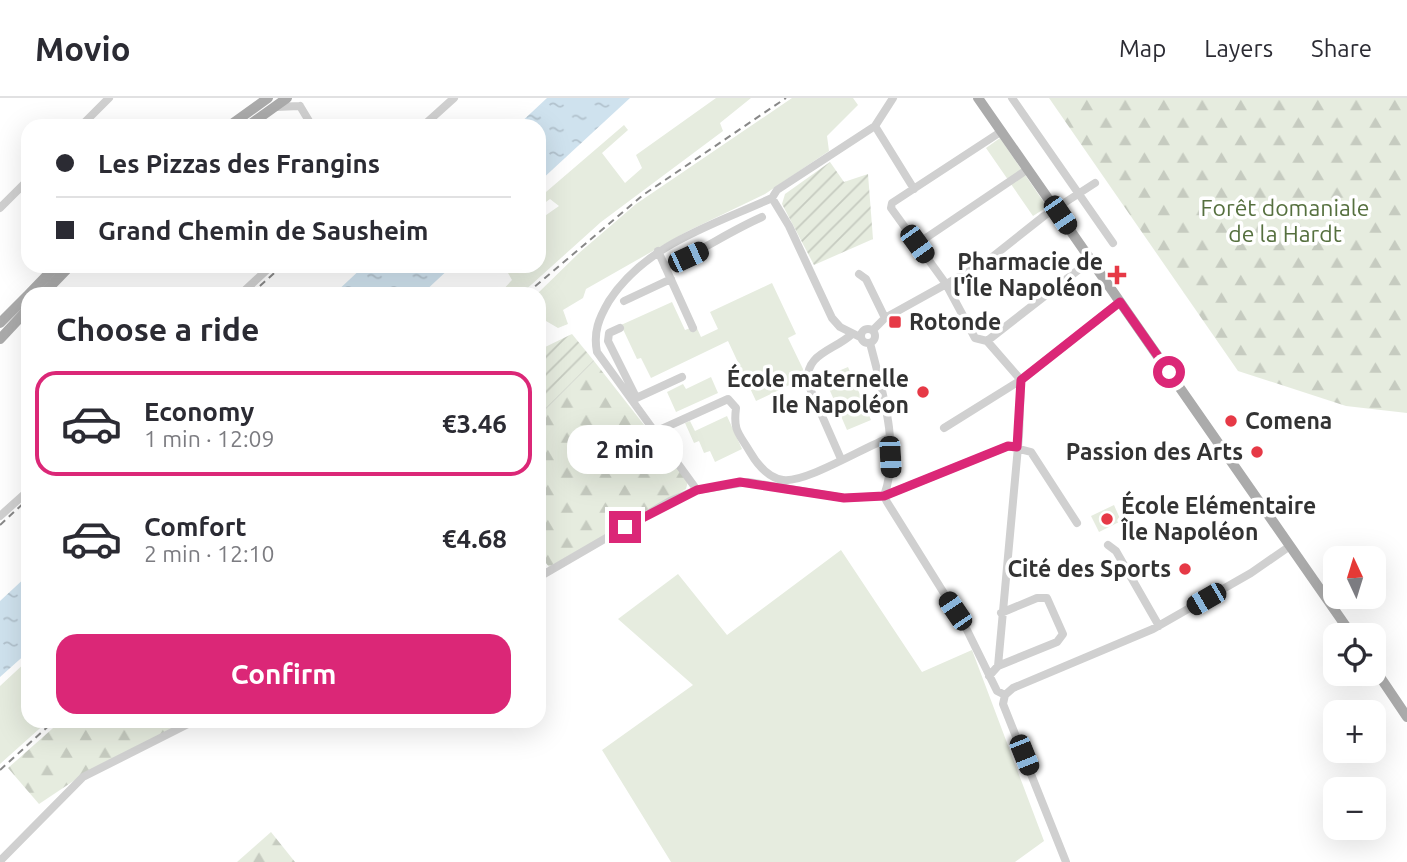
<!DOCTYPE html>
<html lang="en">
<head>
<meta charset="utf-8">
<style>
  :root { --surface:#fff; --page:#f2f2f3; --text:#2b2b33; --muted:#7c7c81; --line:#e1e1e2; --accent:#db2777 }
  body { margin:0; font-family:Ubuntu,sans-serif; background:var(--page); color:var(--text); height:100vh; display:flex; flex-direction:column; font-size:26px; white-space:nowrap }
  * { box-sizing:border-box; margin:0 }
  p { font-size:23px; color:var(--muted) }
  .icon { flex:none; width:38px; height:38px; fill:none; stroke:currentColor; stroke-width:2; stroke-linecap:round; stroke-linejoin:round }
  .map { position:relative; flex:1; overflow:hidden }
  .side { position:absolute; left:21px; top:189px; width:525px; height:441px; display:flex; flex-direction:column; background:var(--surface); border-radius:21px; box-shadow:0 7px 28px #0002 }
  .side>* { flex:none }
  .guide { position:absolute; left:21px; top:21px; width:525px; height:154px; border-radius:21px; box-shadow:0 7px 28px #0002; display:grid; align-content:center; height:154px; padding:0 35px; background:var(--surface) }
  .needle { width:46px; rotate:356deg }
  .controls { position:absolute; left:1323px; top:448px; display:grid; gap:14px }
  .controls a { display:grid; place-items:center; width:63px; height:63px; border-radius:14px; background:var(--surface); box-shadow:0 7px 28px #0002; font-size:35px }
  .end { position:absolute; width:32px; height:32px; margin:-16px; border:9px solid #db2777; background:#fff; box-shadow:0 0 0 4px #fff }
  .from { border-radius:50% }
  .bubble { position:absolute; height:49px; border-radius:21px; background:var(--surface); box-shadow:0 7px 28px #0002; font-size:23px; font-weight:600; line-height:49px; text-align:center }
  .car { position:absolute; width:21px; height:42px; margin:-21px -10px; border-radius:9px; box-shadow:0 0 5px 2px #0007; background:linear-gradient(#222 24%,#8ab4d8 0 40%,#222 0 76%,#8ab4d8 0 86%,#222 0) }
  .guide b { display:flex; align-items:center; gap:24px; height:66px; font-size:26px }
  .guide b+b { border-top:2px solid var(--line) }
  .guide i { width:18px; height:18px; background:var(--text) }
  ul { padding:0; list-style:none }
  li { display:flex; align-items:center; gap:21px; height:105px; margin:0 14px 10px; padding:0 21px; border:4px solid transparent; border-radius:21px }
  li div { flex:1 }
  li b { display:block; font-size:26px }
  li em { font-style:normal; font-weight:600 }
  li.active { border-color:var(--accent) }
  li>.icon { width:63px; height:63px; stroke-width:1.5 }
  h2 { padding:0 35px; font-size:32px; line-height:84px }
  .action { display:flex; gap:14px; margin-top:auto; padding:14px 35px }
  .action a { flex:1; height:80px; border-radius:21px; background:var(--accent); color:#fff; font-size:28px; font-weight:600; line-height:80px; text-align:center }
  header { display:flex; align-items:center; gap:42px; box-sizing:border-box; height:98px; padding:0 35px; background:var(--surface); border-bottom:2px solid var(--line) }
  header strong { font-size:33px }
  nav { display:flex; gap:38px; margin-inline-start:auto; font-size:24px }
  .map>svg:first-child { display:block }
  .grass { fill:#e6ecdf }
  .forest { fill:url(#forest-firs) }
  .garden { fill:url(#garden-furrows) }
  .water { fill:url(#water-ripples) }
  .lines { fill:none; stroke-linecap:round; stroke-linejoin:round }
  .minor { stroke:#d0d0d0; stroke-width:8 }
  .major { stroke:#ababab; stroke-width:10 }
  .rail { stroke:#888; stroke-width:2; stroke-dasharray:7 5; stroke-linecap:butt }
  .route { stroke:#db2777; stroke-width:9 }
  .poi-dot { fill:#e63946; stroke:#fff; stroke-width:2.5 }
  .labels { text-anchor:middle; stroke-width:7; stroke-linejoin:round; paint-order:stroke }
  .park-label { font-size:23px; fill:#56703f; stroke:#fff }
  .poi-label { font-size:23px; font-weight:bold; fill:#333; stroke:#fff; text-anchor:end }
</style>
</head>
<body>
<header>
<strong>Movio</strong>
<nav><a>Map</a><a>Layers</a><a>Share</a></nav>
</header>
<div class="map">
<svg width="1407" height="764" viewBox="0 0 1407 764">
  <defs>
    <pattern id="forest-firs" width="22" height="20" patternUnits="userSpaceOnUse" patternTransform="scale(1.75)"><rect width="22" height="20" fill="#e6ecdf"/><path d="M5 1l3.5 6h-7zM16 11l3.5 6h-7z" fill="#c6cbc0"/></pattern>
    <pattern id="garden-furrows" width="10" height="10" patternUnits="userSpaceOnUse" patternTransform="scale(1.75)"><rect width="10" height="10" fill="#e6ecdf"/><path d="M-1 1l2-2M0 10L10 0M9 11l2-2" fill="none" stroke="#c6cbc0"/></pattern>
    <pattern id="water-ripples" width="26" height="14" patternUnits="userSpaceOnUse" patternTransform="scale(1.75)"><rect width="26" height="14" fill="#cfe2ee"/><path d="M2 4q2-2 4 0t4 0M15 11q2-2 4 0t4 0" fill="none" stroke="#b2c2cd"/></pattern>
  </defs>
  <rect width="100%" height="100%" fill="#fff"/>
  <!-- grass -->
  <path class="grass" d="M716,0H751L720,25L723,33L601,124L521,196H499L512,182L504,168H539V122L559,108L550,101L539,109V100L624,27L628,32L602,55L625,85L642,70L636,57Z
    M792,0H853L858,7L827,38L829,53L765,96L688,133L586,191L583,200L563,212L568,226L558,230L546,223L539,227L537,196L579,155L636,106Z
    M1000,40L1047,109L1033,118L986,50Z
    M772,185L796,236L788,240L803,271L804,280L756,303L728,243L651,280L641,260L637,261L621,227L672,204L685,232L696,228L701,239L718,231L710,214Z
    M848,269L871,322L847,332L824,279Z
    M711,279L718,295L676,314L667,294L683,286L686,291Z
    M727,318L742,351L715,364L710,353L704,355L699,343L694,345L685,325L690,323L695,333Z
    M1114,407L1121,423L1099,434L1091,418Z
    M841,452L922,574L972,552L1044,743L1015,764H671L602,652L693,587L618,521L678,476L727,537Z
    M28,562V623H48L0,666V588Z"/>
  <!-- forest -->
  <path class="forest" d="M1049,0H1407V315L1346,308L1238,273Z
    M594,263L688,383L686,391L549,469L539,456V318Z
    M61,623H187L81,678L39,706L8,670Z
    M271,734L295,764H237Z"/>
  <!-- garden -->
  <path class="garden" d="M830,64L844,84L868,76L873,141L814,167L782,106L785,96Z
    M572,236L594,263L539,318V252Z"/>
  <!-- water -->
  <path class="water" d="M547,0H630L539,84V28H517Z
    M364,168H452L422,196H334Z
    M28,477V554L0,579V503Z"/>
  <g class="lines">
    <!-- minor -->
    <path class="minor" d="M1012,0L1113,145
      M300,8L312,28
      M275,9L300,8
      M81,28L109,0
      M423,28L454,0
      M875,28L914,91
      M772,100L789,128L832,220L840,229L860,239
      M0,110L28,82
      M917,146L1028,71
      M658,153L693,230
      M665,169C700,154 728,134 762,119
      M859,176L866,181L885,220
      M241,196L271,168
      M624,203L671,181
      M620,230L609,235L608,243L636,299
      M861 238a7 7 0 1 1 14 0a7 7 0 1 1-14 0Z
      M873,232L885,220L986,164L1044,118L1095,85
      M987,243L1091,162
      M870,245C882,292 901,351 884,398L887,404L967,532L997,593L1005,597
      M632,302L682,279
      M944,330L1021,282L987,243L975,240L946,186L891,110L892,105L1002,33
      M655,334L728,301L736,310C733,334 739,335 750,354C757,366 768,380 783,382C806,385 864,349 889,340
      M841,361L808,286C804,255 834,253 852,236
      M697,392L597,254C593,234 599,220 609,203C646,146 713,127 772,100L777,92L875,28L893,0
      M0,418L28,393
      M1108,447L1116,453L1159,528
      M539,479L670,403L697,392L748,384L844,400L884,398L1008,348L1031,354L1077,425
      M998,568L1057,544L1063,536L1047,500H1037L1001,515
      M989,578L998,568L1019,338L1021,282L1120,204
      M1005,597L1013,590L1153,531L1251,475L1290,448
      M1005,597L1003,606L1066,764
      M0,763L83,679L194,623"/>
    <!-- major -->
    <path class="major" d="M978,0L1352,537
      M229,28L268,0
      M248,28L287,0
      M29,196L56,168
      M43,196L70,168
      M0,225L28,197
      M0,241L28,211
      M1374,570L1407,619"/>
    <!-- rail -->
    <path class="rail" d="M251,196L282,168
      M526,196L643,97L786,0
      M0,427L28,401
      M0,672L54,623"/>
  </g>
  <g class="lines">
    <!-- route -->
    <path class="route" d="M625,429L697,392L740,384L844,400L884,398L1008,348L1017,349L1021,282L1120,204L1169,274"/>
  </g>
  <!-- markers -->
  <g class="poi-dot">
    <path d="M1113.5 166.5h7v7h7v7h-7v7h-7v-7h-7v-7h7z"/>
    <rect x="888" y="217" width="14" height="14" rx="3.5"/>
    <circle cx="923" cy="294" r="7"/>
    <circle cx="1231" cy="323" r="7"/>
    <circle cx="1257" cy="354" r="7"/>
    <circle cx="1107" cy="421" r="7"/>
    <circle cx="1185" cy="471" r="7"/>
  </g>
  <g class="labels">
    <!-- park labels -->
    <g class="park-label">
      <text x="1285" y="118">Forêt domaniale<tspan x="1285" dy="26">de la Hardt</tspan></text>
    </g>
    <!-- poi labels -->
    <g class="poi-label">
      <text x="1103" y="172">Pharmacie de<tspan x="1103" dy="26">l'Île Napoléon</tspan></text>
      <text x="909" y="232" text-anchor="start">Rotonde</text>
      <text x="909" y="289">École maternelle<tspan x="909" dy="26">Ile Napoléon</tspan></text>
      <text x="1245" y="331" text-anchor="start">Comena</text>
      <text x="1243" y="362">Passion des Arts</text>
      <text x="1121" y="416" text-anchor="start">École Elémentaire<tspan x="1121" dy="26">Île Napoléon</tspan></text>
      <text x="1171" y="479">Cité des Sports</text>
    </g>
  </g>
</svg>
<div class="controls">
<a><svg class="needle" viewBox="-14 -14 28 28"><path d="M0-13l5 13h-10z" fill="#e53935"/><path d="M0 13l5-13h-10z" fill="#7c7c81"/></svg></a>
<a><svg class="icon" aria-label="locate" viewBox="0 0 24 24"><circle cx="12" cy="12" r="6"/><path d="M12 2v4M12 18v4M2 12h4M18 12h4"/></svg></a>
<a>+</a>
<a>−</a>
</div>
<i class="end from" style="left:1169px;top:274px"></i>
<i class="end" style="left:625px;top:429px"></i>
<div class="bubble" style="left:567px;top:327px;width:116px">2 min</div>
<i class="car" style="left:1060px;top:117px;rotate:146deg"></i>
<i class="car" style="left:917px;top:146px;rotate:144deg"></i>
<i class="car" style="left:688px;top:159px;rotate:65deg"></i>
<i class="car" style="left:890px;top:359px;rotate:177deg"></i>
<i class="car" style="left:1206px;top:501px;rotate:240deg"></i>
<i class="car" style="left:955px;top:513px;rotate:326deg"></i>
<i class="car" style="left:1024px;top:657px;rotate:158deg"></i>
<div class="guide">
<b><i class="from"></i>Les Pizzas des Frangins</b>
<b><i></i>Grand Chemin de Sausheim</b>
</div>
<section class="side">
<h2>Choose a ride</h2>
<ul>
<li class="active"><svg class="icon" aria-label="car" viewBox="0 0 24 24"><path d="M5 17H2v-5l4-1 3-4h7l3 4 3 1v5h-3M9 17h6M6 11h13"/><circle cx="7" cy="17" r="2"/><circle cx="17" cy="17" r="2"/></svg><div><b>Economy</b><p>1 min · 12:09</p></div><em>€3.46</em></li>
<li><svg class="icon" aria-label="car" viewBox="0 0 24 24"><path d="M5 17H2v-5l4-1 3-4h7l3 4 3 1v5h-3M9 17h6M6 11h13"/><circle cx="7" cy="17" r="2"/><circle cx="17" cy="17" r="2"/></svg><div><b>Comfort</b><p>2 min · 12:10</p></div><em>€4.68</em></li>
</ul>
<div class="action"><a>Confirm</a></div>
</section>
</div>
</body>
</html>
